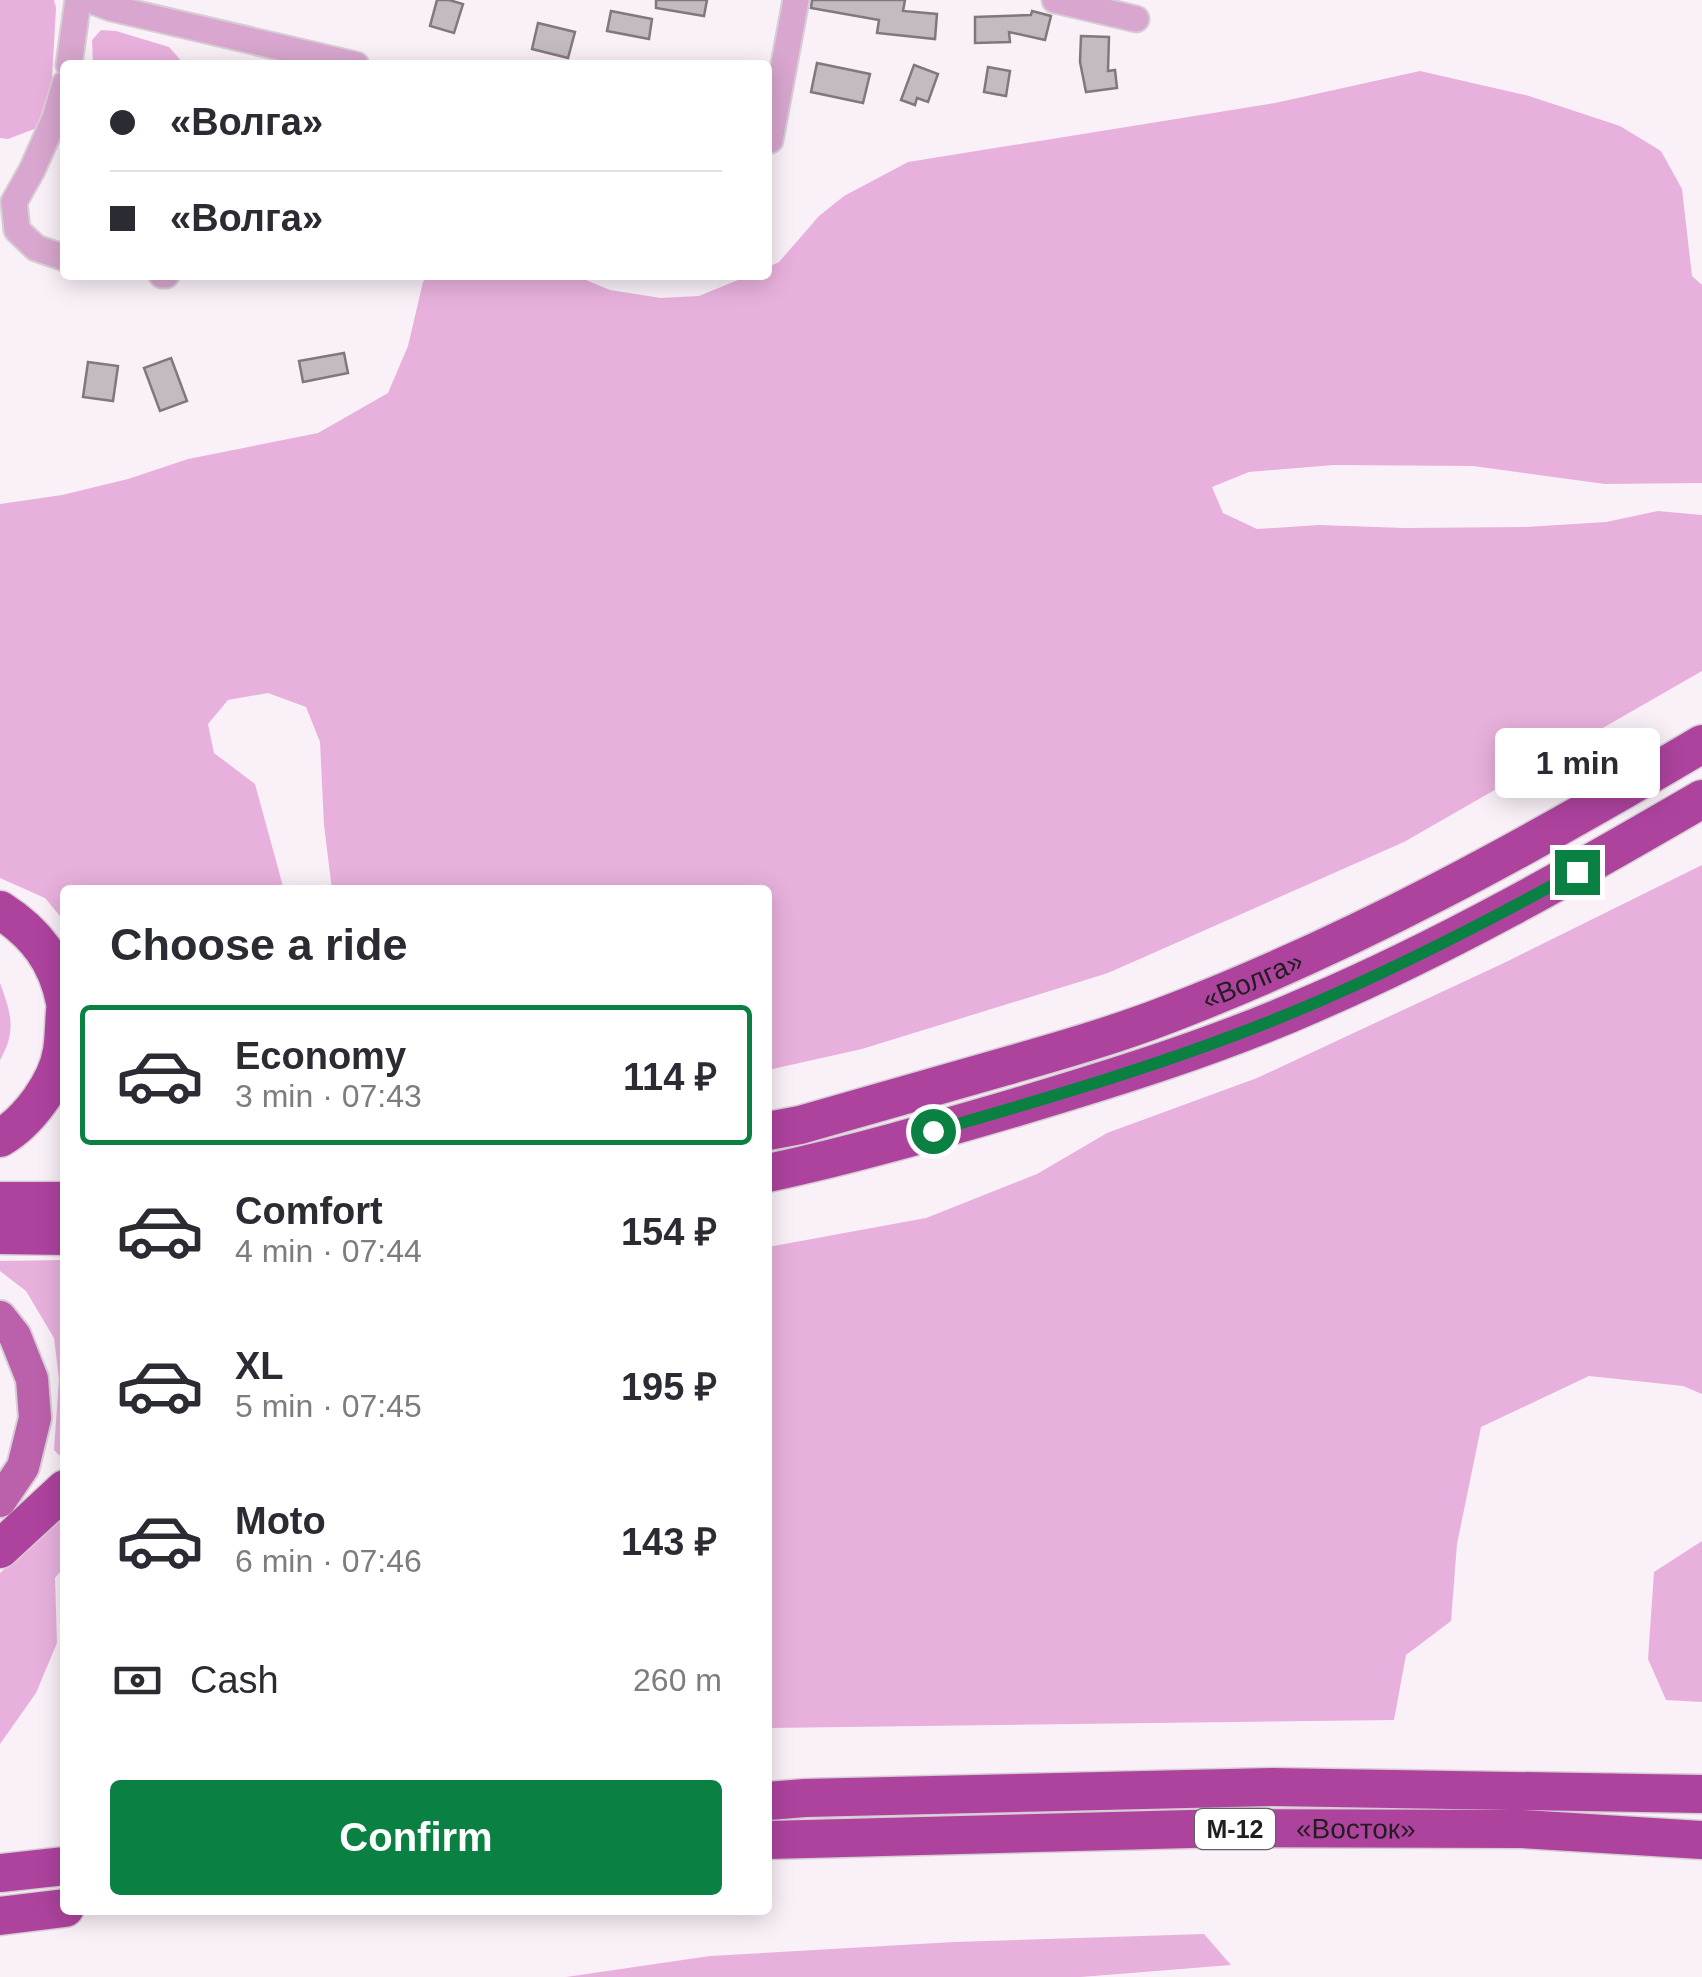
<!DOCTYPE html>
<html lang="en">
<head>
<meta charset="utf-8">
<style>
  :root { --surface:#fff; --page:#f2f2f3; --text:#2b2b33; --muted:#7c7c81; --line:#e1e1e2; --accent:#0b8043 }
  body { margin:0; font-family:Helvetica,sans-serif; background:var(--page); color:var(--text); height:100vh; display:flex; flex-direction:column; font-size:38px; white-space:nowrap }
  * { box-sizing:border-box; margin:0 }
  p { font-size:32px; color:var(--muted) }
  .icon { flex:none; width:55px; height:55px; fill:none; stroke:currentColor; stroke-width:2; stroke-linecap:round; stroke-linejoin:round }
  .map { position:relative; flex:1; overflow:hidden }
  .panel { position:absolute; left:60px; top:885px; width:712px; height:1030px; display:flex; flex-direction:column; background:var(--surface); border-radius:10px; box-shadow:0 5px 25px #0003 }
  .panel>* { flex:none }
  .banner { position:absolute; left:60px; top:60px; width:712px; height:220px; border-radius:10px; box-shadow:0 5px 25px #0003; display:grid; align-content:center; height:220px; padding:0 50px; background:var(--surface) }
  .end { position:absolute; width:45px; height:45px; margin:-22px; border:12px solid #0b8043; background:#fff; box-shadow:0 0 0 5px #fff }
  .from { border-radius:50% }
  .bubble { position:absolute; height:70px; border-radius:10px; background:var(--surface); box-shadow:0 5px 25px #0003; font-size:32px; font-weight:800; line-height:70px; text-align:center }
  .banner b { display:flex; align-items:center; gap:35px; height:95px; font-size:38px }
  .banner b+b { border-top:2px solid var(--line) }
  .banner i { width:25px; height:25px; background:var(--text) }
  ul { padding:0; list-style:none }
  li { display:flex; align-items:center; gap:30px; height:140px; margin:0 20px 15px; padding:0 30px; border:5px solid transparent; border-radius:10px }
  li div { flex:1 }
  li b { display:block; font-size:38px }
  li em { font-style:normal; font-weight:800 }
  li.on { border-color:var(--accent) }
  li>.icon { width:90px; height:90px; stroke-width:1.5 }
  h2 { padding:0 50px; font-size:45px; line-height:120px }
  .pay { display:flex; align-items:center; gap:25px; height:110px; padding:0 50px; font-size:38px }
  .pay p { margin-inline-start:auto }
  .button { display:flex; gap:20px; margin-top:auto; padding:20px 50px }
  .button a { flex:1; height:115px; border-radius:10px; background:var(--accent); color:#fff; font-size:40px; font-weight:800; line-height:115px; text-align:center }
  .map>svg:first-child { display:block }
  .green { fill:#e8b1dd }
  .building { fill:#c4bac2; stroke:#81787f; stroke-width:2.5 }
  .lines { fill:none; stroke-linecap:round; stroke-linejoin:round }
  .minor-casing { stroke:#d7ced5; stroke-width:29 }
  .major-casing { stroke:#d7ced5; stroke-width:36 }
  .highway-casing { stroke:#d7ced5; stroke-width:41 }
  .minor { stroke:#d8a6ce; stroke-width:25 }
  .major { stroke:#bb60ab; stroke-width:32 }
  .highway { stroke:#ae439e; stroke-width:38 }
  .route { stroke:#0b8043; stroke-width:12 }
  .labels { text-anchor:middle; stroke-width:9; stroke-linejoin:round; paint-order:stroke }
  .shield { fill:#fff; stroke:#646163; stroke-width:2.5 }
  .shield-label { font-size:25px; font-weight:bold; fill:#211d20 }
  .street-label { font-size:28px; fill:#211d20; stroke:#fff }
</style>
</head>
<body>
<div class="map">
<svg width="1702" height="1977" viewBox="0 0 1702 1977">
  <rect width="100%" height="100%" fill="#faf0f8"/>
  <!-- green -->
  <path class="green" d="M0,0H54L56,8L52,78L37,128L8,139L0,138Z
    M101,30L116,31L169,47L185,65H93L92,40Z
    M1420,71L1529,96L1620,126L1661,151L1682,189L1692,276L1702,285V483L1605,484L1473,466L1334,465L1249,472L1212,487L1223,513L1257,529L1319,525L1404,528L1526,527L1606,522L1658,511L1702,515V671L1404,842L1108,973L862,1049L768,1070V890H332L324,825L320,742L306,707L268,693L228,700L208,724L214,753L255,784L284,890H65V922L45,898L0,878V504L62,495L128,479L188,459L318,433L388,393L408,346L423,282L429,275H574L610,290L661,298L699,296L750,275H768V267L779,262L819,216L844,196L908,162L1275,103Z
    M1702,865V1394L1683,1386L1589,1376L1481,1427L1457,1544L1451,1621L1406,1655L1394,1720L768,1728V1247L926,1218L1037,1174L1107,1133L1257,1078L1506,962Z
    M0,983C11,1013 17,1031 0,1060Z
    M65,1260V1461L54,1450L59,1379L54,1338L26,1291L0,1271V1261Z
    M65,1515V1566L55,1578L57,1643L36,1693L0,1744V1573Z
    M1702,1541V1702L1666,1700L1648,1659L1654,1572Z
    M1204,1934L1231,1965L1081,1977H566L710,1956L954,1942Z"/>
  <!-- building -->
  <path class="building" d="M437,0H449L463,4L454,33L430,26Z
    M656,0H707L704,16L656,8Z
    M812,0H905L903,11L937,14L935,39L877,33L879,20L811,8Z
    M611,11L652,19L649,39L607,31Z
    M1032,11L1051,16L1045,40L1009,32L1010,42L975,43V17L1031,15Z
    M538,23L575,32L568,58L532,49Z
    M1081,36L1109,37L1108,71L1115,70L1117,88L1086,92L1080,62Z
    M817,63L870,74L863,103L811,92Z
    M914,65L938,74L928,102L917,98L915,105L901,100Z
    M988,67L1010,71L1006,96L984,92Z
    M344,353L348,373L303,382L299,361Z
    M171,358L187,401L160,411L144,368Z
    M88,362L118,366L113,401L83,397Z"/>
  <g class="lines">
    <defs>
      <path id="minor" d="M90,0L111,8L356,65
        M1055,0L1136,19
        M69,65L78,0
        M65,84L55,118L32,170L14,202L17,230L36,248L65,258
        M770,140L796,0
        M162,275H166"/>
      <path id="major" d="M0,1317L15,1336L32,1379L35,1418L23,1467L0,1501"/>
      <g id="highway">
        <path d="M0,910C36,933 57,961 65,1002"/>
        <path id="s1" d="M768,1131L800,1125C868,1106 935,1086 1003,1067C1059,1051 1115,1035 1169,1014C1356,942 1530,846 1702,744"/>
        <path d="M0,1138C28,1122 57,1083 62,1051C64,1038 64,1024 65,1011"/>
        <path d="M768,1173C852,1155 935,1131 1017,1107C1117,1077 1217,1046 1312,1004C1447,946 1575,873 1702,799"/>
        <path d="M0,1201H65"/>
        <path d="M0,1235L65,1236"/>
        <path d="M0,1549L65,1489"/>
        <path d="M768,1801L805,1798L1272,1787L1702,1794"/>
        <path id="s2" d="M768,1840L1229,1828L1522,1829L1702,1840"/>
        <path d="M0,1873L65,1866"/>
        <path d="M0,1916L65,1908"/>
      </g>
    </defs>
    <!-- minor casing -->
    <use href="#minor" class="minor-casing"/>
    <!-- major casing -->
    <use href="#major" class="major-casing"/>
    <!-- highway casing -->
    <use href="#highway" class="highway-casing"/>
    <!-- minor -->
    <use href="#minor" class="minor"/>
    <!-- major -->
    <use href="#major" class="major"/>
    <!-- highway -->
    <use href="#highway" class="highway"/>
  </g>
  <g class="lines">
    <!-- route -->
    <path class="route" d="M933,1131C1060,1095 1188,1057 1310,1005C1401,966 1490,920 1577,872"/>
  </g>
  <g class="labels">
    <!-- shield labels -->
    <rect class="shield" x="1195" y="1809" width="80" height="40" rx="8"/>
    <g class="shield-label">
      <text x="1235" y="1838">М-12</text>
    </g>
    <!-- street labels -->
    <g class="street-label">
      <text dy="10" stroke="none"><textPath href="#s1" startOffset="508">«Волга»</textPath></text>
      <text dy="10" stroke="none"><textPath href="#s2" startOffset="588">«Восток»</textPath></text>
    </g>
  </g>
</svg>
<i class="end from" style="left:933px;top:1131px"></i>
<i class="end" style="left:1577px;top:872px"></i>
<div class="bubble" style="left:1495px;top:728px;width:165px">1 min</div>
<div class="banner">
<b><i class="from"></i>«Волга»</b>
<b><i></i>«Волга»</b>
</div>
<section class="panel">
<h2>Choose a ride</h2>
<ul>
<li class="on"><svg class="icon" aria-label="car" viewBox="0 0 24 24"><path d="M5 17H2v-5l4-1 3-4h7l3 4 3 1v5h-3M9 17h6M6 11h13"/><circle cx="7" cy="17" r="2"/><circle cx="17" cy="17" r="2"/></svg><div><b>Economy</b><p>3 min · 07:43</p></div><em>114 ₽</em></li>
<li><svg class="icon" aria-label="car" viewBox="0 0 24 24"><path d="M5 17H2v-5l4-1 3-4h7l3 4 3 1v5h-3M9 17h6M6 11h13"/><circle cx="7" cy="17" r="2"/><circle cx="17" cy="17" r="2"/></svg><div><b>Comfort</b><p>4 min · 07:44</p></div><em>154 ₽</em></li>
<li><svg class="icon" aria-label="car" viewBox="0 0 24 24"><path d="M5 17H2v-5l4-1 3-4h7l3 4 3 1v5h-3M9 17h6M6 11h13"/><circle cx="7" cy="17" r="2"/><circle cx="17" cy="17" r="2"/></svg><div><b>XL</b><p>5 min · 07:45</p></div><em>195 ₽</em></li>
<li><svg class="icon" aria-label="car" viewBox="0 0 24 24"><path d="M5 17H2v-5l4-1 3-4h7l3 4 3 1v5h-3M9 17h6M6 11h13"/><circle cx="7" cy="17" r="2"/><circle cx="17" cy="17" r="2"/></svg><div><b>Moto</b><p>6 min · 07:46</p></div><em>143 ₽</em></li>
</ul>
<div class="pay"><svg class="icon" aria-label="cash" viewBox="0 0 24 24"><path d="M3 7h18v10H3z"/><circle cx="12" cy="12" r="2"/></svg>Cash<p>260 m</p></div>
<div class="button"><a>Confirm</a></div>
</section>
</div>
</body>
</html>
